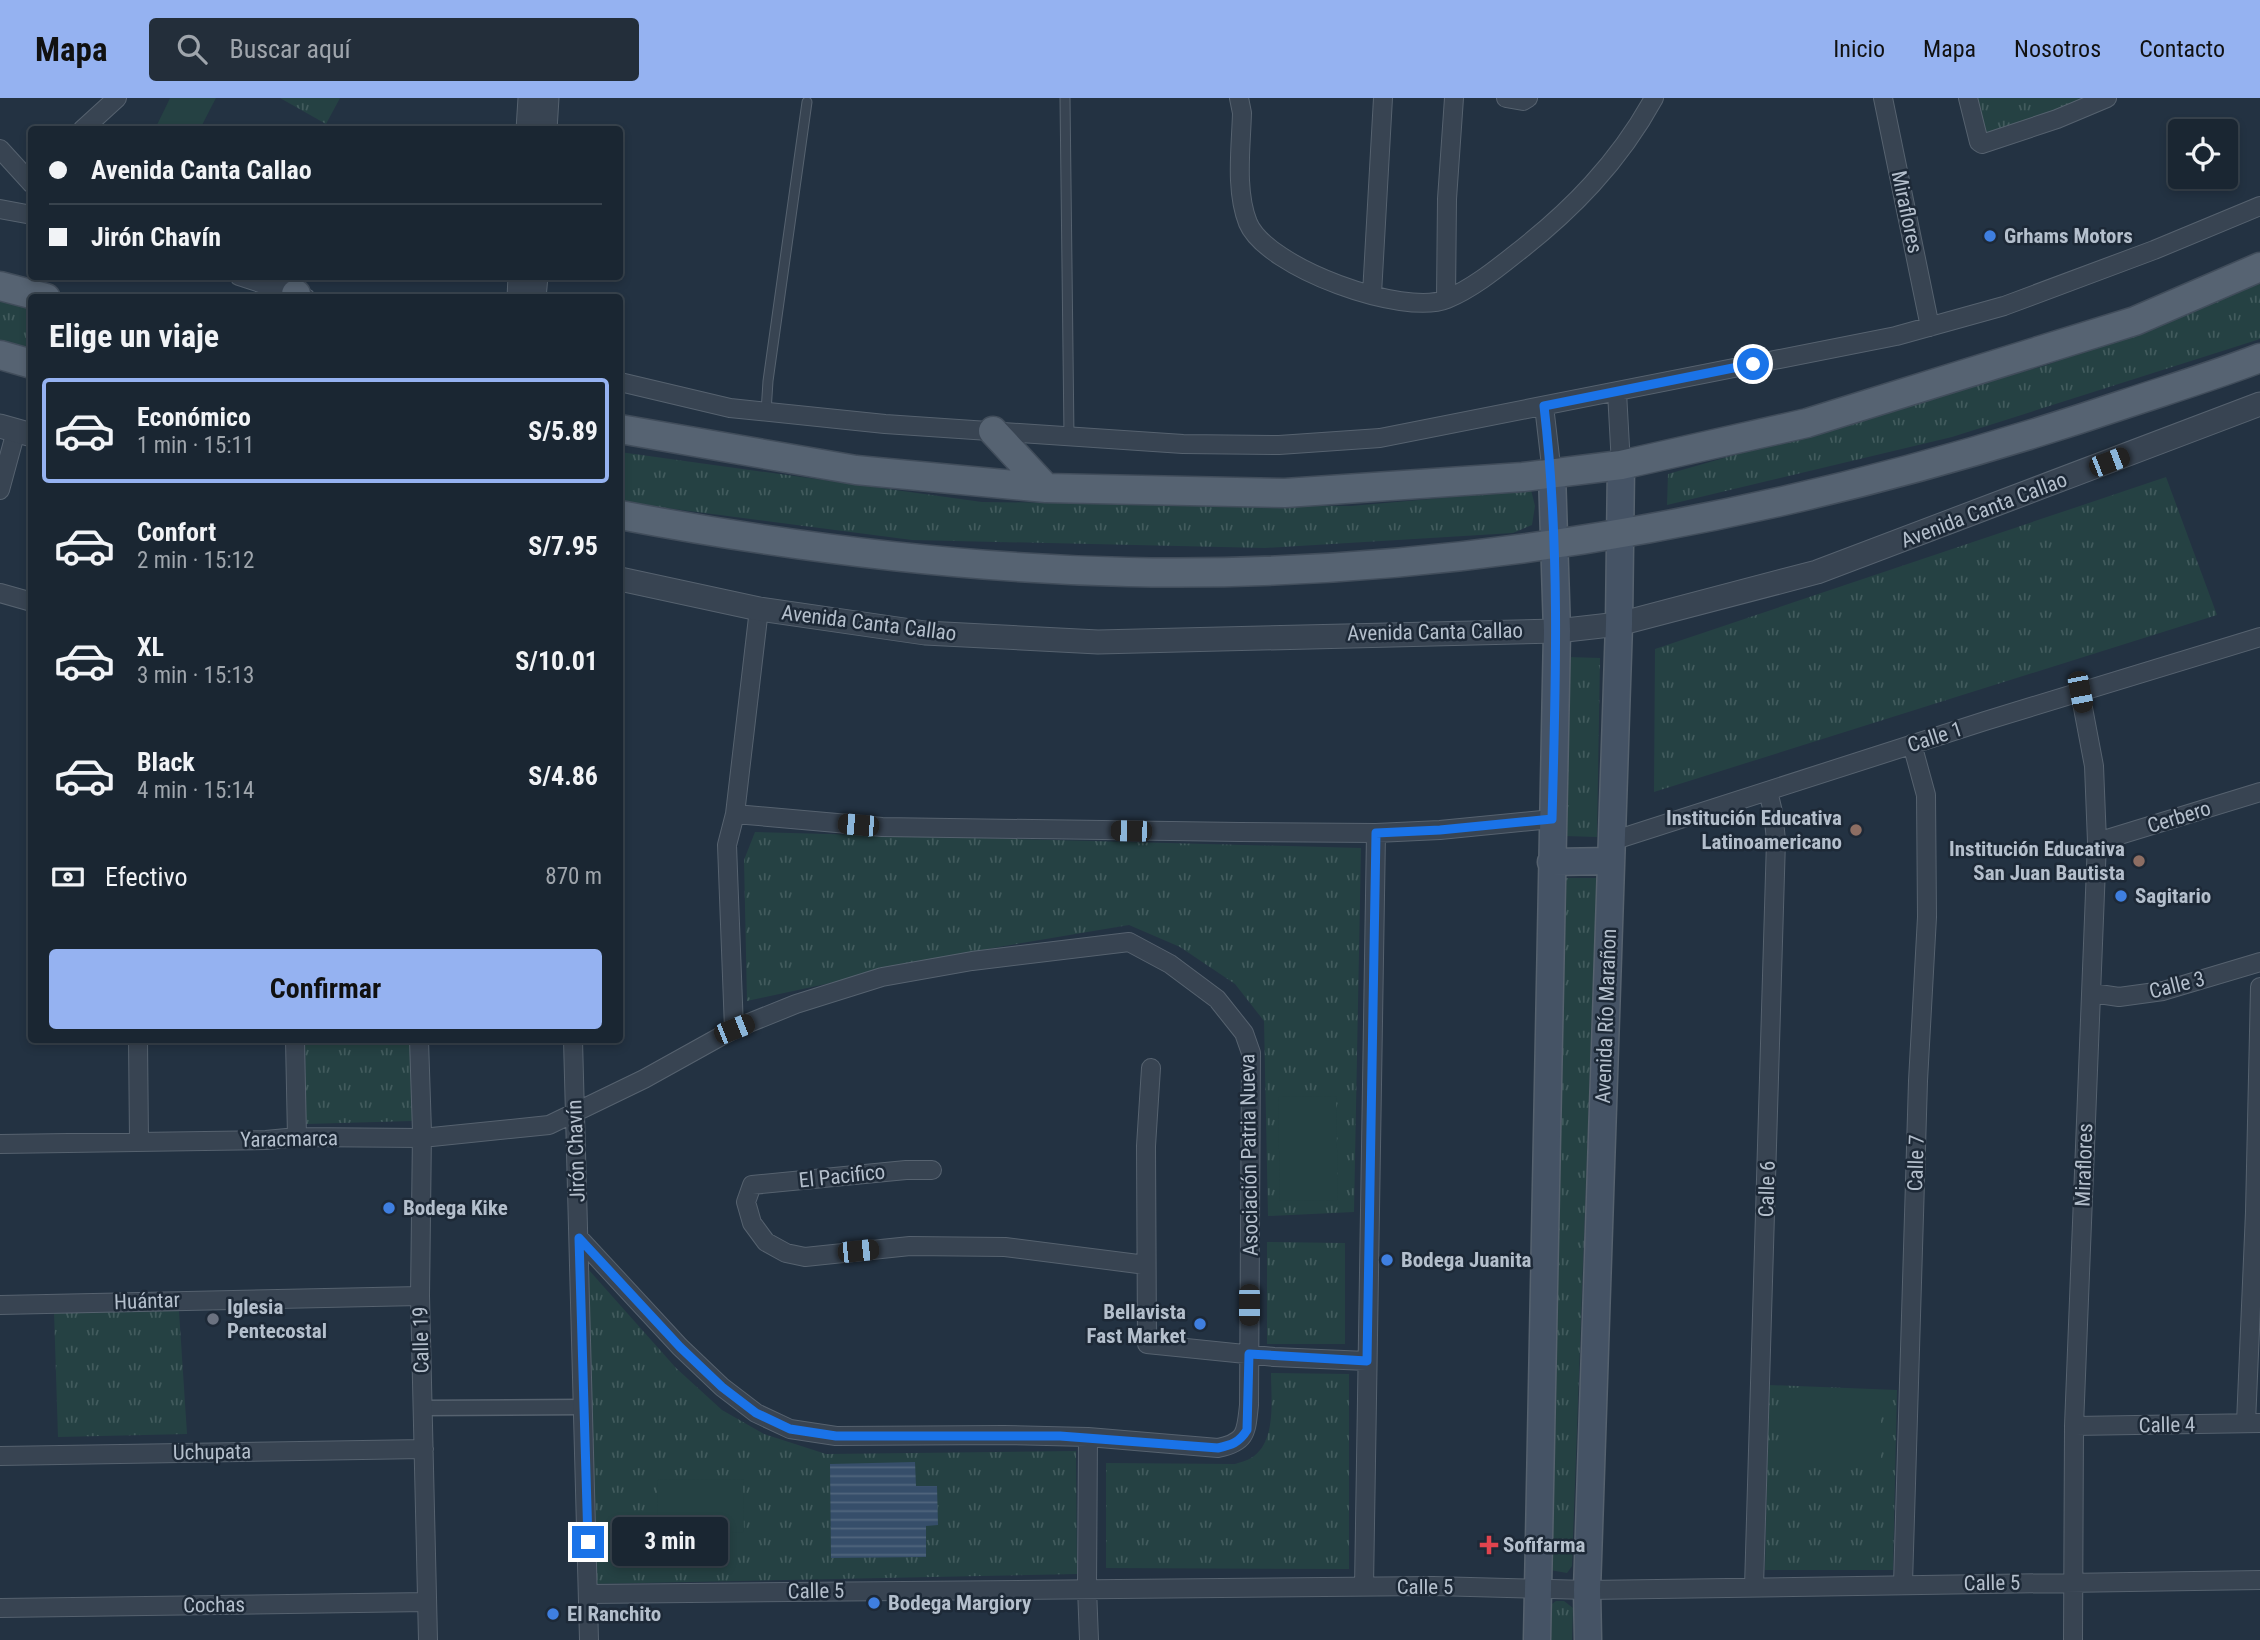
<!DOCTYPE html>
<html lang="es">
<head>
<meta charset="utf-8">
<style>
  :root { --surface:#1a2632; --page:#232e3a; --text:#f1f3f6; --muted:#9fa5ac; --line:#38434d; --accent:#95b2f1 }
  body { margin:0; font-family:"Roboto Condensed",sans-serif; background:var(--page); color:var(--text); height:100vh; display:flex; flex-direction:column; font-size:26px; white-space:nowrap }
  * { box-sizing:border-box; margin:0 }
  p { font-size:23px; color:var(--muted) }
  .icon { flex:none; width:38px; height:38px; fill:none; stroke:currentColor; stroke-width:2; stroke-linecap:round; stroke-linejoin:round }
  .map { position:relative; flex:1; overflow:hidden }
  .details { position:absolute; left:28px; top:196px; width:595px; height:749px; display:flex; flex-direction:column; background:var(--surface); border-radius:7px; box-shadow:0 4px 10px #0003,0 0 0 2px var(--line) }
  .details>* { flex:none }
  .hud { position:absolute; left:28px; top:28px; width:595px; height:154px; border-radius:7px; box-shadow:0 4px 10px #0003,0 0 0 2px var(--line); display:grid; align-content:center; height:154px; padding:0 21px; background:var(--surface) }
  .controls { position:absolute; left:2168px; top:21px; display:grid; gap:14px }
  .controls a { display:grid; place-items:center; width:70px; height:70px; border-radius:7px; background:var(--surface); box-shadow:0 4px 10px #0003,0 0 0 2px var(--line); font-size:35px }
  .end { position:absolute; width:32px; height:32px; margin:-16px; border:9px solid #1a73e8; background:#fff; box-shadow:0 0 0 4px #fff }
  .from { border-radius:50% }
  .bubble { position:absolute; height:49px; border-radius:7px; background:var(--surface); box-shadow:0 4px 10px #0003,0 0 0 2px var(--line); font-size:23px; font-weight:700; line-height:49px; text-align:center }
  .car { position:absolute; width:21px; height:42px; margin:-21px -10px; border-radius:9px; box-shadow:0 0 5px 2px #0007; background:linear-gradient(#222 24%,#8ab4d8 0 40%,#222 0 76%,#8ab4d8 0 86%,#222 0) }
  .hud b { display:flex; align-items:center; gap:24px; height:66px; font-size:26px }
  .hud b+b { border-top:2px solid var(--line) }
  .hud i { width:18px; height:18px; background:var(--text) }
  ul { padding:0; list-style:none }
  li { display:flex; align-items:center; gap:21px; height:105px; margin:0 14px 10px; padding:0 7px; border:4px solid transparent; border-radius:7px }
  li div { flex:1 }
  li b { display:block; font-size:26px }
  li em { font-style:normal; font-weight:700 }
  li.current { border-color:var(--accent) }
  li>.icon { width:63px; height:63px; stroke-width:1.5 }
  h2 { padding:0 21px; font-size:32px; line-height:84px }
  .pay { display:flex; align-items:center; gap:18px; height:77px; padding:0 21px; font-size:26px }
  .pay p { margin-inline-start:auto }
  .button { display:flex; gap:14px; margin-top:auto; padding:14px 21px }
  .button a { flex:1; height:80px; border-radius:7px; background:var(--accent); color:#111; font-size:28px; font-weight:700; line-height:80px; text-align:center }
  header { display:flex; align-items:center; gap:42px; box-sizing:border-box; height:98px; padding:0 35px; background:var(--accent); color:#111 }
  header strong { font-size:33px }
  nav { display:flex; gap:38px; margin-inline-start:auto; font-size:24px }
  .search { width:490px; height:63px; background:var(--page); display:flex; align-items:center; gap:18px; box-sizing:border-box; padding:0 24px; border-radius:7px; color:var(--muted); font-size:26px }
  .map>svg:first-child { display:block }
  .grass { fill:url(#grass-tufts) }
  .garden { fill:#254143 }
  .water { fill:url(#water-rules) }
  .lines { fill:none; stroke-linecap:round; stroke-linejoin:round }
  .service-casing { stroke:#56626f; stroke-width:11 }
  .pedestrian-casing { stroke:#56626f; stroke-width:17 }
  .minor-casing { stroke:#56626f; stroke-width:20 }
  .tertiary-casing { stroke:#56626f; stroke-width:25 }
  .secondary-casing { stroke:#56626f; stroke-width:29 }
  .primary-casing { stroke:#414d5b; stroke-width:31 }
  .service { stroke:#384452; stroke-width:9 }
  .pedestrian { stroke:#384452; stroke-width:14 }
  .minor { stroke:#384452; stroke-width:18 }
  .tertiary { stroke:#384452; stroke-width:23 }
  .secondary { stroke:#455365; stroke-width:26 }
  .primary { stroke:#566372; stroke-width:28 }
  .route { stroke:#1a73e8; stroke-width:9 }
  .shop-dot { fill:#3f7fe0; stroke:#1d2937; stroke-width:2.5 }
  .education-dot { fill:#8d6e63; stroke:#1d2937; stroke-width:2.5 }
  .worship-dot { fill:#6b7280; stroke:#1d2937; stroke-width:2.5 }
  .health-dot { fill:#e0444e; stroke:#1d2937; stroke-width:2.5 }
  .labels { text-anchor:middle; stroke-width:5; stroke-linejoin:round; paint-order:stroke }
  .street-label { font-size:21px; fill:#b4bfcc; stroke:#1d2937 }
  .poi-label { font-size:21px; font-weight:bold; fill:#b4bfcc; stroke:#1d2937; text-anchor:start }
</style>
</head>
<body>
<header>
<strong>Mapa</strong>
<div class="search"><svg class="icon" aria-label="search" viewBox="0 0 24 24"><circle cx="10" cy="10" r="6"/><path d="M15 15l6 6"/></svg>Buscar aquí</div>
<nav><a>Inicio</a><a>Mapa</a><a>Nosotros</a><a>Contacto</a></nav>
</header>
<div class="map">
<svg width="2260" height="1542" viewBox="0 0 2260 1542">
  <defs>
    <pattern id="grass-tufts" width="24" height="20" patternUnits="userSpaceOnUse" patternTransform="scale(1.75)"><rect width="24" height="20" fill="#254143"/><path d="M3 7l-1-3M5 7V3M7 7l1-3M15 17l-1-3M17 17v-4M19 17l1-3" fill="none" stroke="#425b5d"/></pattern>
    <pattern id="water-rules" width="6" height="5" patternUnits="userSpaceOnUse" patternTransform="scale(1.75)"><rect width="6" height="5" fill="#364e6a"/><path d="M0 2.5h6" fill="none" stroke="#51667e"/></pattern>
  </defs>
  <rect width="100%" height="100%" fill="#233242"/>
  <!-- grass -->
  <path class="grass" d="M280,0H340L326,26Z
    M1975,0H2090L1984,43Z
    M2260,185V241L1952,339L1667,407L1668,376L2047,267Z
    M0,202L31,210V252L0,243Z
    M620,354L982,404L1351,408L1531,392L1535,408L1532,427L1513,435L1265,450L912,442L620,404Z
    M2166,379L2217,517L1654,694L1655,551Z
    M1568,559L1600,560L1597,739L1565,738Z
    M755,734L1361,750L1354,1114L1268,1118L1264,923L1235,886L1180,849L1129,827L993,850L747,903L744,762Z
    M1566,780H1597L1572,1468L1567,1475L1550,1472L1545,1463Z
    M305,942H411L412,1023L306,1026Z
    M1267,1144L1345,1145V1246H1267Z
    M588,1171L676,1270L722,1312L764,1336L826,1356L1076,1353L1077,1476L591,1486Z
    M179,1213L187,1336L58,1339L54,1214Z
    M1271,1275L1349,1276V1471L1106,1470V1365L1235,1366C1240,1364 1246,1363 1251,1360C1277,1345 1271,1301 1271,1275Z
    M1769,1287L1897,1292L1893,1472H1765Z
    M1556,1503H1564L1573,1510L1572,1542H1548V1509Z"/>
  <!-- garden -->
  <path class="garden" d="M170,0H216L200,31H155Z
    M1336,998L1338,1102L1280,1103L1278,999Z
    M1784,1297H1881V1366H1784Z
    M743,1381L744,1434L658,1436L657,1382Z"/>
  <!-- water -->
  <path class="water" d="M915,1364L916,1388H937L938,1427L926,1428V1459L831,1460L830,1366Z"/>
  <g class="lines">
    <defs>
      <path id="service" d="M1065,0L1069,338
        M766,314L768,283L807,4"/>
      <path id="pedestrian" d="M423,1310L584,1309"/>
      <path id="minor" d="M1239,0L1242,15C1241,50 1235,92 1248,125C1267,170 1404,219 1447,201C1471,191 1494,173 1514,157C1571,113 1619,64 1654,0
        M1506,0L1523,3L1528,0
        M1883,0L1930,229
        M1968,0L1979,44L1982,46L2057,21L2107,0
        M82,32L117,0
        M0,51L32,86
        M0,111L32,117
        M239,178L306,200
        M1372,196L1383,0
        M1446,201L1447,101L1454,0
        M620,284L730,310L885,326L1183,346L1279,347L1380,340L1896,238L2004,208L2154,152L2260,108
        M1617,294L1621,367
        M1544,308L1552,376
        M0,392L16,333
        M0,495L32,504
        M735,716L882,729L1240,734L1376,735L1440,732L1552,721
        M1612,743L1985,623L2260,539
        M2097,744L2260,694
        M2092,895L2119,899L2163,893L2260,864
        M734,931L727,747L735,716L759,511
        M138,942L139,1043
        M295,942L297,1039
        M419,942L422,1034L420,1198L428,1542
        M573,942L589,1542
        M1151,970L1146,1048L1147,1246L1274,1259L1367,1263
        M0,1046L266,1042L297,1039L422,1040L549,1027L644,981L734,931L796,906L882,879L972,863L1129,844L1170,866L1217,901L1244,935L1251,955L1249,1307C1246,1334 1247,1344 1218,1350L1088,1339L1004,1337L836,1338L790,1331L756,1315L722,1289L680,1249L579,1140
        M932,1072H906L752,1087L746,1104L752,1125L766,1144L786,1155L805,1159L910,1148L1005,1149L1146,1167
        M0,1207L420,1198
        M2246,1325L2255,1114L2260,889
        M2074,1328L2260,1325
        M1088,1339L1087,1490L1089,1542
        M0,1358L424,1351
        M1903,1486L1918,983L1927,819L1926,697L1912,646
        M1364,1489L1376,735
        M1754,1489L1776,742L1773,714L1768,693
        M589,1496L1433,1488L1587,1492L2260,1482
        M0,1510L427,1504
        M2073,1542L2074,1328L2097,744L2094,668L2080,594"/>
      <path id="tertiary" d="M528,32L530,0
        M545,32L547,0
        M519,200L520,178
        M534,200L536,178
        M0,328L32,337
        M620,481L759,511L925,535L1098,544L1557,533L1619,526L1817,474L2260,306"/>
      <path id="secondary" d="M1551,764L1611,763
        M1537,1542L1557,533L1552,376
        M1588,1542L1587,1492L1619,526L1621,367"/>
      <path id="primary" d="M0,188L46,200
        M296,196L297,200
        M0,257L32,266
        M620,331L856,372L1046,390L1285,395L1523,379L1621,367L1807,325L2135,223L2260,169
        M993,333L1046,390
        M620,417C789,449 955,470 1128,474C1467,481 1805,414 2125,306C2170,291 2216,277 2260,260"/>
    </defs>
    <!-- service casing -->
    <use href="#service" class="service-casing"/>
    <!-- pedestrian casing -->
    <use href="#pedestrian" class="pedestrian-casing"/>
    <!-- minor casing -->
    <use href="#minor" class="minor-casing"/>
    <!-- tertiary casing -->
    <use href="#tertiary" class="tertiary-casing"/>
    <!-- secondary casing -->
    <use href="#secondary" class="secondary-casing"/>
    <!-- primary casing -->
    <use href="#primary" class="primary-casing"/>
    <!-- service -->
    <use href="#service" class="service"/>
    <!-- pedestrian -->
    <use href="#pedestrian" class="pedestrian"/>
    <!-- minor -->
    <use href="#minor" class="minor"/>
    <!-- tertiary -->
    <use href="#tertiary" class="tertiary"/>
    <!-- secondary -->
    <use href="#secondary" class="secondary"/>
    <!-- primary -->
    <use href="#primary" class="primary"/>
  </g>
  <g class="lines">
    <!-- route -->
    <path class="route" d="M588,1444L579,1140L680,1249L722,1289L756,1315L790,1331L836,1338H1060L1218,1350C1231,1347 1239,1345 1247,1332L1249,1256L1367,1263L1376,735L1440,732L1552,721C1556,583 1560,445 1544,308L1753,266"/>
  </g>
  <!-- markers -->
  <g class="shop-dot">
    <circle cx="1990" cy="138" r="7"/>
    <circle cx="2121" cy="798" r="7"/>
    <circle cx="389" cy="1110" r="7"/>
    <circle cx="1387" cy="1162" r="7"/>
    <circle cx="1200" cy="1226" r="7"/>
    <circle cx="874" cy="1505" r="7"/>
    <circle cx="553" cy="1516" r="7"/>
  </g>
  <g class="education-dot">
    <circle cx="1856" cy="732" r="7"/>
    <circle cx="2139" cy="763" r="7"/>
  </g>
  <circle class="worship-dot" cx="213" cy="1221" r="7"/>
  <path class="health-dot" d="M1485.5 1436.5h7v7h7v7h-7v7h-7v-7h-7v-7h7z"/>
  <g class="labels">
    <!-- street labels -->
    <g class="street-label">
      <text transform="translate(1907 114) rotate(78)" y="7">Miraflores</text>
      <text transform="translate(1984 412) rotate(-21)" y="7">Avenida Canta Callao</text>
      <text transform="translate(869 525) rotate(7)" y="7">Avenida Canta Callao</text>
      <text transform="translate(1435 534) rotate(-1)" y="7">Avenida Canta Callao</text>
      <text transform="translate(1935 639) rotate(-18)" y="7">Calle 1</text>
      <text transform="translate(2179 719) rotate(-17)" y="7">Cerbero</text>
      <text transform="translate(2177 887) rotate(-14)" y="7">Calle 3</text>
      <text transform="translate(1606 918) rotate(-88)" y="7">Avenida Río Marañon</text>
      <text transform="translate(289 1041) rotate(-1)" y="7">Yaracmarca</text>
      <text transform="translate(576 1053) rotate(-92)" y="7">Jirón Chavín</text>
      <text transform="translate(1249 1057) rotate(-91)" y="7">Asociación Patria Nueva</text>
      <text transform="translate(1916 1065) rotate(-88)" y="7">Calle 7</text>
      <text transform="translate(2084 1067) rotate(-88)" y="7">Miraflores</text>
      <text transform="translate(842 1078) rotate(-6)" y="7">El Pacifico</text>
      <text transform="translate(1767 1091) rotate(-88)" y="7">Calle 6</text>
      <text transform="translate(147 1203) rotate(-2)" y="7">Huántar</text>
      <text transform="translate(421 1242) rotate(-91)" y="7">Calle 19</text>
      <text transform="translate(2167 1327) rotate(-1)" y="7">Calle 4</text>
      <text transform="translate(212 1354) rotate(-1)" y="7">Uchupata</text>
      <text transform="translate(1992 1485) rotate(-1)" y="7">Calle 5</text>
      <text x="1425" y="1496">Calle 5</text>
      <text transform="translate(816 1493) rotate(-1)" y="7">Calle 5</text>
      <text transform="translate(214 1507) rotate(-1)" y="7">Cochas</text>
    </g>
    <!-- poi labels -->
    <g class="poi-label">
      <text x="2004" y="145">Grhams Motors</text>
      <text x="1842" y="727" text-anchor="end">Institución Educativa<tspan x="1842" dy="24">Latinoamericano</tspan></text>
      <text x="2125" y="758" text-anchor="end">Institución Educativa<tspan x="2125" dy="24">San Juan Bautista</tspan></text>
      <text x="2135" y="805">Sagitario</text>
      <text x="403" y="1117">Bodega Kike</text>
      <text x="1401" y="1169">Bodega Juanita</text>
      <text x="227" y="1216">Iglesia<tspan x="227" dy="24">Pentecostal</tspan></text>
      <text x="1186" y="1221" text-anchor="end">Bellavista<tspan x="1186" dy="24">Fast Market</tspan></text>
      <text x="1503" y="1454">Sofifarma</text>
      <text x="888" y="1512">Bodega Margiory</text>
      <text x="567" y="1523">El Ranchito</text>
    </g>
  </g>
</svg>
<div class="controls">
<a><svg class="icon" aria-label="locate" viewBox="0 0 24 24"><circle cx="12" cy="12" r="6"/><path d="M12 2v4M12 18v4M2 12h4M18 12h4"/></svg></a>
</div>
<i class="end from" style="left:1753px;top:266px"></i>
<i class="end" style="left:588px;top:1444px"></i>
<div class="bubble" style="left:612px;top:1419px;width:116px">3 min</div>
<i class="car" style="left:2109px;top:364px;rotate:69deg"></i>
<i class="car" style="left:2080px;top:594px;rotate:169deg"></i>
<i class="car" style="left:858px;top:727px;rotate:275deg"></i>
<i class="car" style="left:1131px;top:733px;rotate:271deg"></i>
<i class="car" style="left:734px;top:931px;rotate:68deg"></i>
<i class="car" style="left:858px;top:1153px;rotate:84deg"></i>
<i class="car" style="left:1249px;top:1207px;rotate:180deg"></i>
<div class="hud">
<b><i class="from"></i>Avenida Canta Callao</b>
<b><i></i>Jirón Chavín</b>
</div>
<section class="details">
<h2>Elige un viaje</h2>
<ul>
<li class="current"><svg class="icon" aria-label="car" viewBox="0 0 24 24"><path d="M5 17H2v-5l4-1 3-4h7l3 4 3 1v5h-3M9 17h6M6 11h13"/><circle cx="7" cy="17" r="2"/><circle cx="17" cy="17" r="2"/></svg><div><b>Económico</b><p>1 min · 15:11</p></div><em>S/5.89</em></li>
<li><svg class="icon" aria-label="car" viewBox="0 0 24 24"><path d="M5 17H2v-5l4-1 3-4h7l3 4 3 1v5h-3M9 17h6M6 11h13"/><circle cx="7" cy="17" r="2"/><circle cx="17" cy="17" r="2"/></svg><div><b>Confort</b><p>2 min · 15:12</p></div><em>S/7.95</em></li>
<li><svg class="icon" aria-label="car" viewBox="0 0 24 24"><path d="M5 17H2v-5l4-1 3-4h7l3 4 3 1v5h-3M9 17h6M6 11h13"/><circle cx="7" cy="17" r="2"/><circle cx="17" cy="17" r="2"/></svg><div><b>XL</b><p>3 min · 15:13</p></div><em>S/10.01</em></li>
<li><svg class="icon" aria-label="car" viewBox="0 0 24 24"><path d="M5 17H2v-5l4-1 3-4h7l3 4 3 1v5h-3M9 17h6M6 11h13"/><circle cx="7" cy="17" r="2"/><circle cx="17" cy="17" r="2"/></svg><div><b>Black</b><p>4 min · 15:14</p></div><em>S/4.86</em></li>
</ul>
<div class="pay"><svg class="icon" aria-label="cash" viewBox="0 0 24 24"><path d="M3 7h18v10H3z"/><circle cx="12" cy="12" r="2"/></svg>Efectivo<p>870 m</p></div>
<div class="button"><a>Confirmar</a></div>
</section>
</div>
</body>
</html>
